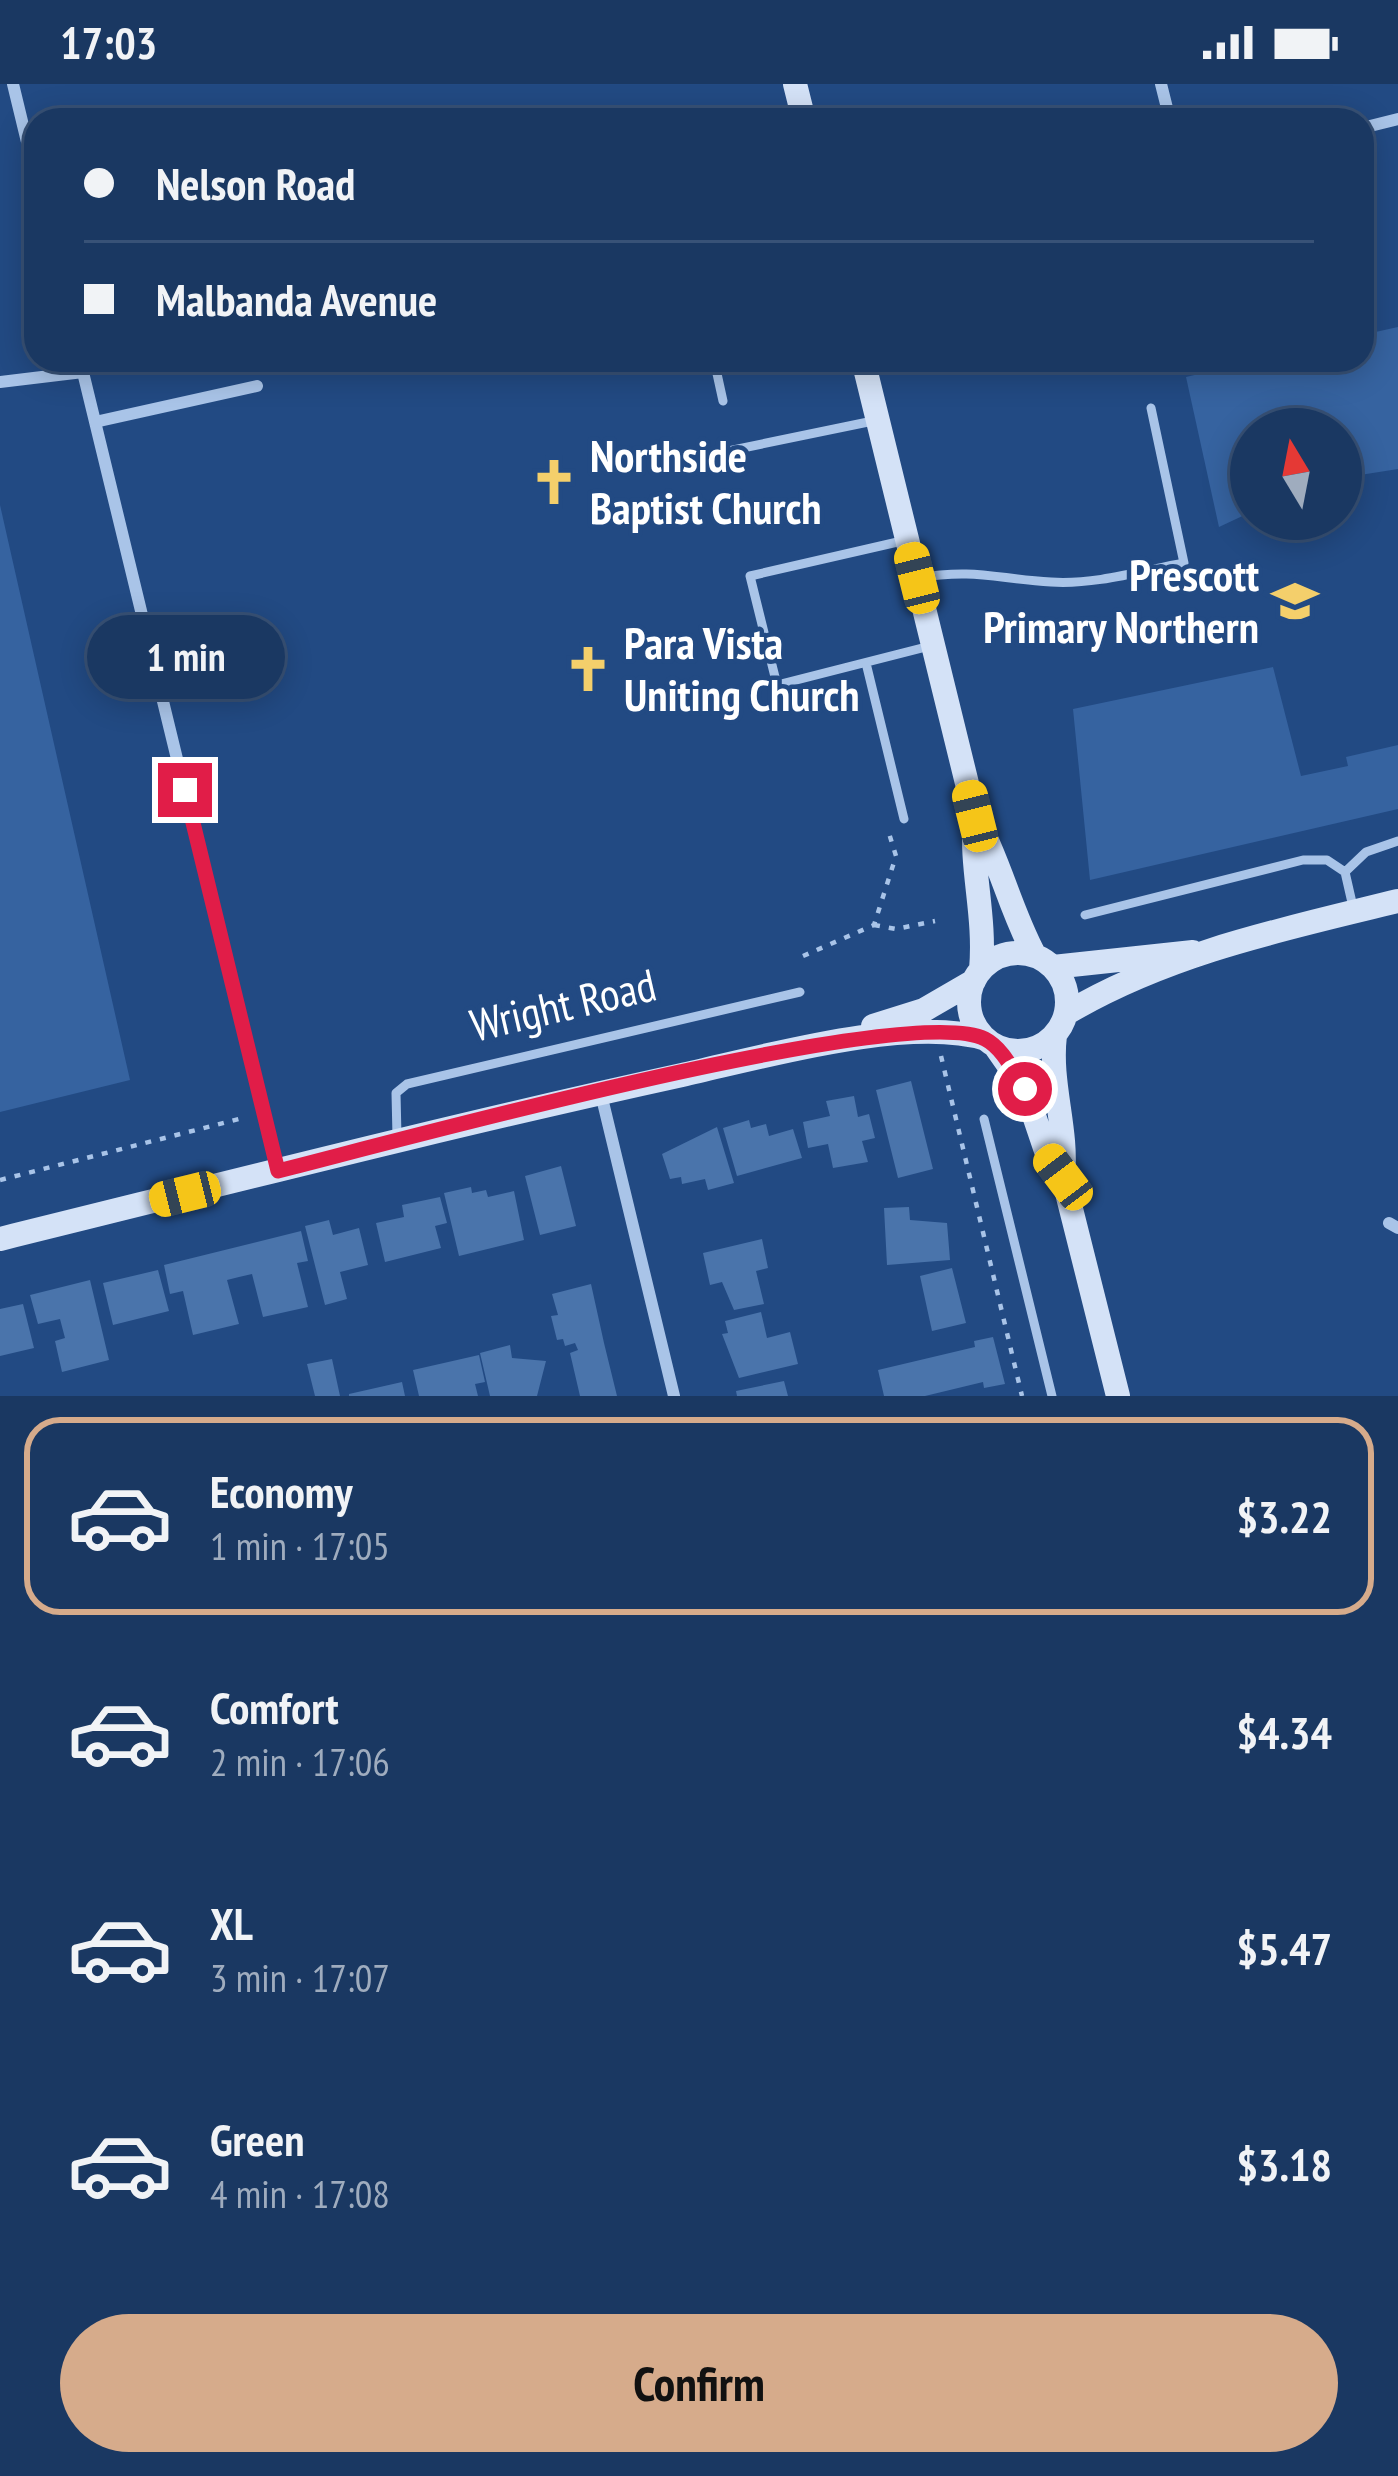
<!DOCTYPE html>
<html lang="en">
<head>
<meta charset="utf-8">
<style>
  :root { --surface:#1a3862; --page:#233f68; --text:#f1f3f6; --muted:#9facbe; --line:#385277; --accent:#d6ab8b }
  body { margin:0; font-family:"PT Sans Narrow",sans-serif; background:var(--page); color:var(--text); height:100vh; display:flex; flex-direction:column; font-size:45px; white-space:nowrap }
  * { box-sizing:border-box; margin:0 }
  p { font-size:39px; color:var(--muted) }
  .icon { flex:none; width:66px; height:66px; fill:none; stroke:currentColor; stroke-width:2; stroke-linecap:round; stroke-linejoin:round }
  .map { position:relative; height:1312px; overflow:hidden }
  .panel { display:flex; flex-direction:column; background:var(--surface); flex:1 }
  .panel>* { flex:none }
  .top-card { position:absolute; left:24px; top:24px; width:1350px; height:264px; border-radius:36px; box-shadow:0 6px 30px #0003,0 0 0 3px var(--line); display:grid; align-content:center; height:264px; padding:0 60px; background:var(--surface) }
  .needle { width:78px; rotate:350deg }
  .buttons { position:absolute; left:1230px; top:324px; display:grid; gap:24px }
  .buttons a { display:grid; place-items:center; width:132px; height:132px; border-radius:50%; background:var(--surface); box-shadow:0 6px 30px #0003,0 0 0 3px var(--line); font-size:60px }
  .end { position:absolute; width:54px; height:54px; margin:-27px; border:15px solid #e11d48; background:#fff; box-shadow:0 0 0 6px #fff }
  .from { border-radius:50% }
  .bubble { position:absolute; height:84px; border-radius:42px; background:var(--surface); box-shadow:0 6px 30px #0003,0 0 0 3px var(--line); font-size:39px; font-weight:600; line-height:84px; text-align:center }
  .car { position:absolute; width:36px; height:72px; margin:-36px -18px; border-radius:15px; box-shadow:0 0 9px 3px #0007; background:linear-gradient(#f5c518 24%,#345 0 40%,#f5c518 0 76%,#345 0 86%,#f5c518 0) }
  .top-card b { display:flex; align-items:center; gap:42px; height:114px; font-size:45px }
  .top-card b+b { border-top:3px solid var(--line) }
  .top-card i { width:30px; height:30px; background:var(--text) }
  ul { padding:21px 0 0; list-style:none }
  li { display:flex; align-items:center; gap:36px; height:198px; margin:0 24px 18px; padding:0 36px; border:6px solid transparent; border-radius:36px }
  li div { flex:1 }
  li b { display:block; font-size:45px }
  li em { font-style:normal; font-weight:600 }
  li.on { border-color:var(--accent) }
  li>.icon { width:108px; height:108px; stroke-width:1.5 }
  .primary-button { display:flex; gap:24px; margin-top:auto; padding:24px 60px }
  .primary-button a { flex:1; height:138px; border-radius:72px; background:var(--accent); color:#111; font-size:48px; font-weight:600; line-height:138px; text-align:center }
  .status { display:flex; justify-content:space-between; align-items:center; height:84px; padding:0 60px; background:var(--surface); direction:ltr }
  .status svg { height:33px; fill:currentColor }
  .map>svg:first-child { display:block }
  .green { fill:#3663a0 }
  .building { fill:#4a74ab }
  .lines { fill:none; stroke-linecap:round; stroke-linejoin:round }
  .path { stroke:#a9c4e8; stroke-width:4.5; stroke-dasharray:6 9; stroke-linecap:butt }
  .service { stroke:#a9c4e8; stroke-width:9 }
  .minor { stroke:#a9c4e8; stroke-width:12 }
  .secondary { stroke:#d4e2f7; stroke-width:24 }
  .route { stroke:#e11d48; stroke-width:15 }
  .labels { text-anchor:middle; stroke-width:9; stroke-linejoin:round; paint-order:stroke }
  .poi-label { font-size:45px; font-weight:bold; fill:#fff; stroke:#224a83; text-anchor:start }
  .street-label { font-size:45px; fill:#fff; stroke:#224a83 }
</style>
</head>
<body>
<div class="status"><b>17:03</b><svg viewBox="0 0 49 12"><path d="M0 12V9h3v3zM5 12V6h3v6zM10 12V3h3v9zM15 12V0h3v12zM26 1h20v11H26zM47 4h2v5h-2z"/></svg></div>
<div class="map">
<svg width="1398" height="1312" viewBox="0 0 1398 1312">
  <rect width="100%" height="100%" fill="#224a83"/>
  <!-- green -->
  <path class="green" d="M1398,243V385L1341,394V345H1251V428L1219,443L1186,293L1258,276H1362V251Z
    M0,421L130,996L0,1028Z
    M1273,583L1301,692L1348,682L1346,673L1398,661V725L1090,796L1073,625Z"/>
  <!-- building -->
  <path class="building" d="M911,997L933,1085L898,1094L876,1006Z
    M854,1012L858,1033L869,1030L875,1054L862,1057L868,1078L833,1084L828,1060L808,1064L803,1038L830,1032L826,1017Z
    M749,1036L751,1044L766,1040L769,1052L793,1045L802,1074L737,1092L723,1044Z
    M717,1043L734,1099L708,1106L705,1095L682,1100L681,1093L670,1095L662,1070Z
    M561,1082L576,1142L540,1151L525,1092Z
    M471,1103L472,1109L486,1106L488,1113L514,1107L524,1156L459,1172L444,1109Z
    M440,1113L447,1139L435,1142L441,1164L385,1178L376,1139L404,1133L402,1121Z
    M909,1123L910,1136L947,1139L950,1176L887,1181L884,1124Z
    M329,1136L333,1151L359,1144L368,1181L340,1188L347,1215L325,1221L305,1142Z
    M301,1147L308,1177L297,1179L308,1223L263,1233L252,1190L239,1193L227,1196L239,1240L193,1251L183,1207L170,1210L164,1181Z
    M762,1155L768,1184L756,1187L764,1220L734,1226L722,1198L710,1201L703,1169Z
    M952,1184L966,1239L932,1247L920,1192Z
    M158,1186L169,1227L113,1241L103,1199Z
    M90,1196L109,1276L62,1288L55,1257L65,1254L60,1235L38,1240L30,1211Z
    M591,1200L604,1259L617,1312H580L570,1269L578,1266L575,1259L565,1262L563,1255L557,1256L551,1232L558,1231L552,1210Z
    M23,1220L34,1264L0,1272V1225Z
    M761,1228L767,1254L790,1248L798,1280L739,1294L722,1250L728,1249L725,1237Z
    M993,1253L1005,1300L984,1304L983,1298L925,1312H884L878,1286L975,1263L974,1257Z
    M510,1261L512,1274L546,1277L537,1312H490L480,1269Z
    M479,1271L485,1298L475,1300L478,1312H419L413,1286Z
    M332,1275L340,1312H315L307,1280Z
    M784,1297L788,1312H737L736,1307Z
    M402,1298L405,1312H349V1310Z"/>
  <g class="lines">
    <!-- path -->
    <path class="path" d="M874,841L896,845L935,837
      M803,872L874,841L896,772L888,746
      M941,972L1022,1312
      M0,1096L243,1034"/>
    <!-- service -->
    <path class="service" d="M714,276L723,317
      M699,373L873,337
      M902,457L750,492L777,601L930,562
      M917,494C976,484 996,495 1051,498C1094,501 1141,487 1184,479L1151,324
      M866,579L904,735
      M1353,823L1345,788L1366,768L1398,757
      M1085,831L1303,776H1327L1345,788
      M984,1035L1052,1312
      M397,1053L396,1009L407,1000L800,908"/>
    <!-- minor -->
    <path class="minor" d="M13,0L36,95
      M1161,0L1170,36
      M1362,44L1398,35
      M80,276L277,1086
      M0,298L83,288
      M95,338L257,302
      M601,1010L674,1312
      M1389,1139L1398,1144"/>
    <!-- secondary -->
    <path class="secondary" d="M795,0L804,36
      M863,276L975,732C1000,777 1010,826 1035,872
      M975,734C970,785 986,830 981,886
      M969 918a49 49 0 1 1 98 0a49 49 0 1 1-98 0Z
      M1053,883L1193,868
      M1067,929C1168,869 1284,845 1398,817
      M873,942L924,926L974,897
      M1055,951C1049,1000 1068,1044 1063,1093L1118,1312
      M995,962L1025,1005L1048,1073L1063,1093
      M0,1155C227,1099 453,1041 682,991C763,973 908,931 986,955"/>
  </g>
  <g class="lines">
    <!-- route -->
    <path class="route" d="M185,706L278,1087C390,1059 907,916 985,955C1003,964 1014,989 1025,1005"/>
  </g>
  <!-- icons -->
  <defs>
    <symbol id="church-bare" viewBox="-9 -9 18 18"><path d="M-1.2-6h2.4v3.5h3.3v2.4h-3.3V6h-2.4V-.1h-3.3v-2.4h3.3Z" fill="#f4cf6b" stroke="#224a83" stroke-width="2.5" paint-order="stroke"/></symbol>
    <symbol id="school-bare" viewBox="-9 -9 18 18"><path d="M0-5L7-2L0 1L-7-2ZM-4 1L0 2.5L4 1V4Q0 6-4 4Z" fill="#f4cf6b" stroke="#224a83" stroke-width="2.5" paint-order="stroke"/></symbol>
  </defs>
  <g fill-rule="evenodd">
    <use href="#church-bare" x="521" y="365" width="66" height="66"/>
    <use href="#school-bare" x="1262" y="484" width="66" height="66"/>
    <use href="#church-bare" x="555" y="552" width="66" height="66"/>
  </g>
  <g class="labels">
    <!-- poi labels -->
    <g class="poi-label">
      <text x="590" y="388">Northside<tspan x="590" dy="52">Baptist Church</tspan></text>
      <text x="1259" y="507" text-anchor="end">Prescott<tspan x="1259" dy="52">Primary Northern</tspan></text>
      <text x="624" y="575">Para Vista<tspan x="624" dy="52">Uniting Church</tspan></text>
    </g>
    <!-- street labels -->
    <g class="street-label">
      <text transform="translate(563 921) rotate(-13)" y="16">Wright Road</text>
    </g>
  </g>
</svg>
<div class="buttons">
<a><svg class="needle" viewBox="-14 -14 28 28"><path d="M0-13l5 13h-10z" fill="#e53935"/><path d="M0 13l5-13h-10z" fill="#9facbe"/></svg></a>
</div>
<i class="end from" style="left:1025px;top:1005px"></i>
<i class="end" style="left:185px;top:706px"></i>
<div class="bubble" style="left:87px;top:531px;width:198px">1 min</div>
<i class="car" style="left:917px;top:494px;rotate:346deg"></i>
<i class="car" style="left:975px;top:732px;rotate:346deg"></i>
<i class="car" style="left:1063px;top:1093px;rotate:323deg"></i>
<i class="car" style="left:185px;top:1110px;rotate:256deg"></i>
<div class="top-card">
<b><i class="from"></i>Nelson Road</b>
<b><i></i>Malbanda Avenue</b>
</div>
</div>
<section class="panel">
<ul>
<li class="on"><svg class="icon" aria-label="car" viewBox="0 0 24 24"><path d="M5 17H2v-5l4-1 3-4h7l3 4 3 1v5h-3M9 17h6M6 11h13"/><circle cx="7" cy="17" r="2"/><circle cx="17" cy="17" r="2"/></svg><div><b>Economy</b><p>1 min · 17:05</p></div><em>$3.22</em></li>
<li><svg class="icon" aria-label="car" viewBox="0 0 24 24"><path d="M5 17H2v-5l4-1 3-4h7l3 4 3 1v5h-3M9 17h6M6 11h13"/><circle cx="7" cy="17" r="2"/><circle cx="17" cy="17" r="2"/></svg><div><b>Comfort</b><p>2 min · 17:06</p></div><em>$4.34</em></li>
<li><svg class="icon" aria-label="car" viewBox="0 0 24 24"><path d="M5 17H2v-5l4-1 3-4h7l3 4 3 1v5h-3M9 17h6M6 11h13"/><circle cx="7" cy="17" r="2"/><circle cx="17" cy="17" r="2"/></svg><div><b>XL</b><p>3 min · 17:07</p></div><em>$5.47</em></li>
<li><svg class="icon" aria-label="car" viewBox="0 0 24 24"><path d="M5 17H2v-5l4-1 3-4h7l3 4 3 1v5h-3M9 17h6M6 11h13"/><circle cx="7" cy="17" r="2"/><circle cx="17" cy="17" r="2"/></svg><div><b>Green</b><p>4 min · 17:08</p></div><em>$3.18</em></li>
</ul>
<div class="primary-button"><a>Confirm</a></div>
</section>
</body>
</html>
